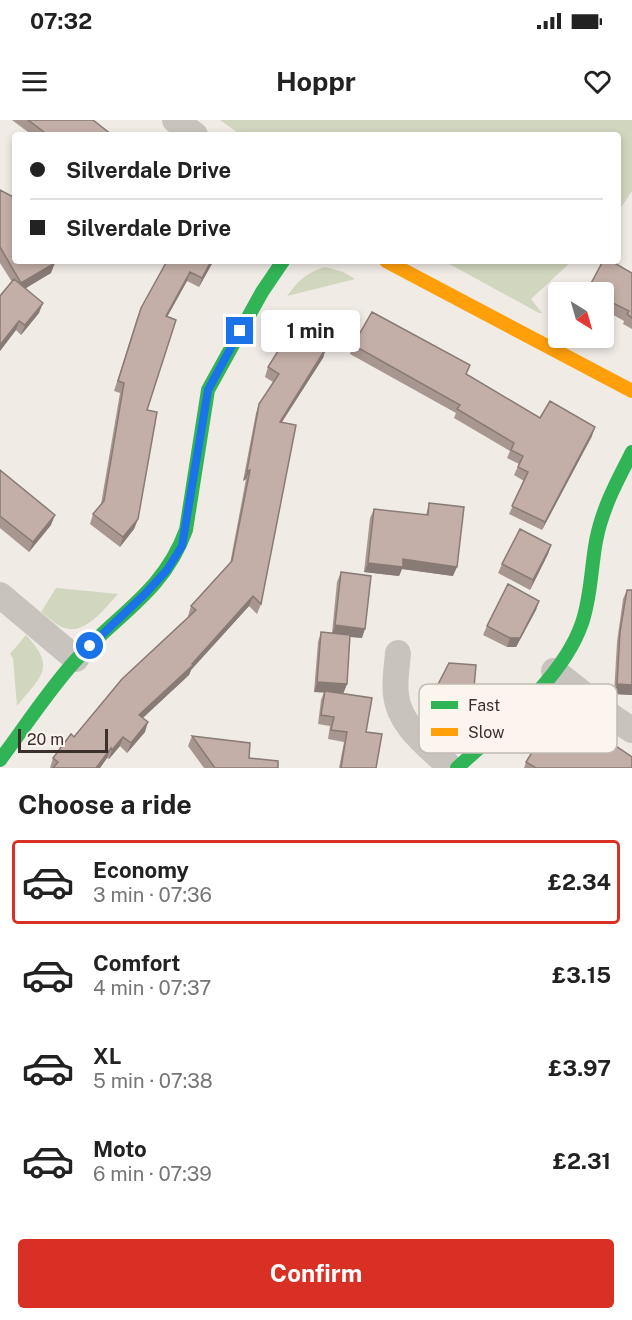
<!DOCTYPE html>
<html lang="en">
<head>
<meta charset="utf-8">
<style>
  :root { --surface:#fff; --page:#f2f2f2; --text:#222; --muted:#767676; --line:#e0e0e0; --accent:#d93025 }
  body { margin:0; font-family:"Public Sans",sans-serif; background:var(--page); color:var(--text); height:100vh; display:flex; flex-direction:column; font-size:22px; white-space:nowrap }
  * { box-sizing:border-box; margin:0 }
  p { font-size:20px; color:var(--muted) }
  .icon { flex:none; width:33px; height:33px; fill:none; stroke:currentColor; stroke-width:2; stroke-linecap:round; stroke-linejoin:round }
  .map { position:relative; height:648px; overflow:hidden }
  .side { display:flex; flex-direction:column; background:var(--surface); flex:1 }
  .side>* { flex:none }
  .top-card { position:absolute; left:12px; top:12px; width:609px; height:132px; border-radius:6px; box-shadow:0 3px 9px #0003; display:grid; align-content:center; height:132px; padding:0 18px; background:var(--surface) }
  .needle { width:39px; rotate:143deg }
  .controls { position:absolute; left:548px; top:162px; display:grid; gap:12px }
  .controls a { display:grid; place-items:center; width:66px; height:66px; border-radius:6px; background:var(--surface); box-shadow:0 3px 9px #0003; font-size:30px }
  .scale { position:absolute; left:18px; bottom:15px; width:90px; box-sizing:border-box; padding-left:6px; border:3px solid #3b302b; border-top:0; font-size:16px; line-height:21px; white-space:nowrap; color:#3b302b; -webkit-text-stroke:4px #fbf5ee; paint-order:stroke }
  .end { position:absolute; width:27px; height:27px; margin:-14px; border:8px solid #1a73e8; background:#fff; box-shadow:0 0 0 3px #fff }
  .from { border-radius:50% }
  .bubble { position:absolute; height:42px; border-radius:6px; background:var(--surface); box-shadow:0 3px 9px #0003; font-size:20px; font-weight:700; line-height:42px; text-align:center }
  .top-card b { display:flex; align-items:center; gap:21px; height:57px; font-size:22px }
  .top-card b+b { border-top:2px solid var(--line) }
  .top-card i { width:15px; height:15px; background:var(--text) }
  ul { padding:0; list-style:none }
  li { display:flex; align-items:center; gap:18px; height:84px; margin:0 12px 9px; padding:0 6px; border:3px solid transparent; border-radius:6px }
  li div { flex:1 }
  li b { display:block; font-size:22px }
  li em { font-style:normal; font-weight:700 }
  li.current { border-color:var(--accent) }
  li>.icon { width:54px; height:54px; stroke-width:1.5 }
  h2 { padding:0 18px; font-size:27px; line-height:72px }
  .cta { display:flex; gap:12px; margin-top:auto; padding:12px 18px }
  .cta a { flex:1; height:69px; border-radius:6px; background:var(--accent); color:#fff; font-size:24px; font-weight:700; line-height:69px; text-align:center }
  .status { display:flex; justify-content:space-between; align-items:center; height:42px; padding:0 30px; background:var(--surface); direction:ltr }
  .status svg { height:16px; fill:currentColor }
  header { display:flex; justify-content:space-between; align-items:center; height:78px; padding:0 18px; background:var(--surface); font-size:27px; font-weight:700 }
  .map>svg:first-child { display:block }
  .green { fill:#d1d6bf }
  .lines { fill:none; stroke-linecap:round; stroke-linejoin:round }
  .street { stroke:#c9c3be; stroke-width:26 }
  .fast { stroke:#30b455; stroke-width:14 }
  .slow { stroke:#ff9f0a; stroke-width:14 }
  .wall { fill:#a89690 }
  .shaded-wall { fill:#887a75 }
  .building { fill:#c3afa7; stroke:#887a75; stroke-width:1.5 }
  .route { stroke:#1a73e8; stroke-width:8 }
  .key { fill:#fbf5ee; stroke:#c1bab4; stroke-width:1.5 }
  .key-label { font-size:16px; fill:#3b302b }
</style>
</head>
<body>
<div class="status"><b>07:32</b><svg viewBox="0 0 49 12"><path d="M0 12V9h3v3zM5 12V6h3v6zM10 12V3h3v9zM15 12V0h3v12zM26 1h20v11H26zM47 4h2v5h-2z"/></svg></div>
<header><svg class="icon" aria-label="menu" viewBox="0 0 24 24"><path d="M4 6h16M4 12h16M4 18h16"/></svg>Hoppr<svg class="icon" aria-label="heart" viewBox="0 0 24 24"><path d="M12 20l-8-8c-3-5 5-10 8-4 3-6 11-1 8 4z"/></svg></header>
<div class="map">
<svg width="632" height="648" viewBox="0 0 632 648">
  <rect width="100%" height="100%" fill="#f0ebe5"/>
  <!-- green -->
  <path class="green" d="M220,0H632V71L618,92V15H241Z
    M444,141H572L531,179L542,193H539Z
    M325,147L343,152L355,159L287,176C298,161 307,152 325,147Z
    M56,468H57L118,474C105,488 86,515 64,508C56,505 48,497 41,492Z
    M26,515C57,548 41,556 17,586L13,538L10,534Z"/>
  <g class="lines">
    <!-- street -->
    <path class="street" d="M175,0L195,15
      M0,475L76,539
      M398,533C397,547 394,562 396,575C399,606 430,627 451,648
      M554,551L615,599L632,610"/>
    <!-- fast -->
    <path class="fast" d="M0,640C25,607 47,572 75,541C117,494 163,473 186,410L208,270L262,172L283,141
      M457,648C500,608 563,559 582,503C591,477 591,448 596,421C602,389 617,361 632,332"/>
    <!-- slow -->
    <path class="slow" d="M386,141L632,271"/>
  </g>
  <!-- wall -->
  <path class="wall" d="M12,0H93L112,15H32Z
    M0,70L51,153L25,168L39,193L21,215L16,210L0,231V176L12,162L0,143Z
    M167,141H213L199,167L187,161L167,197L147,290L138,399L134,409L120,427L90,404L93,394L101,384L120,273L114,271L137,198Z
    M632,153V209L623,204L624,201L603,189V172H587L588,169Z
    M353,225L467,255L540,298L592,316L542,410L509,394L524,361L514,355L519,344L507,338L510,331L454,298L456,293L350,234Z
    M326,228L323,238L282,302L261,484L257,494L249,486L191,550L189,555L143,598L145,612L127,633L120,626L109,639L107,638L100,648H50L53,638L189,497L188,496L191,486L230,444L246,359L243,361L256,293L259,284L273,262L265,257L268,247Z
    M0,350L51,405L29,432L0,408Z
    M429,383L453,456L402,449L399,456L364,452L370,398L374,389L426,395Z
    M551,425L548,434L530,470L498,453L502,444Z
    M341,452L362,518L350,517L347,564L343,574L366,612L376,648H339L344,622L328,619L330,606L318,604L321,580L324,572H314L318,522L321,512L332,513L337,462Z
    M627,470L632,575L614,574L617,522L623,479Z
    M539,481L536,490L516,527H507L483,515L487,506Z
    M574,611L632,648H524L526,642Z
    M192,616L249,638L278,648H204L188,626Z"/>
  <!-- shaded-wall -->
  <path class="shaded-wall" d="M211,141H213L212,144L199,167L202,158Z
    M55,143L51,153L18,173L21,163Z
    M190,152L187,161L162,206L166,196Z
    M43,183L39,193L21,215L25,205Z
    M19,201L16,210L0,231V225Z
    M326,228L323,238L276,311L280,302Z
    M595,307L592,316L542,410L545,402Z
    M250,350L246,359L243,361L247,351Z
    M55,395L51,405L29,432L33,422Z
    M138,399L134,409L120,427L123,417Z
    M551,425L548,434L530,470L533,460Z
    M403,439L457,447L453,456L402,449L399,456L364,452L368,443Z
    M253,476L249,486L191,550L189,555L136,604L139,595L192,544Z
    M539,481L536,490L516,527H507L510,518Z
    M335,505L365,509L362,518L332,515Z
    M317,562L347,564L343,574L314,572Z
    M617,564L632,565V575L614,574Z
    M432,576L473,579L470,589L429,585Z
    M148,602L145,612L127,633L131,623Z
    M123,617L120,626L109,639L112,630Z
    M111,628L107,638L100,648H96Z"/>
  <!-- building -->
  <path class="building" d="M28,0H93L112,15H48Z
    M0,70L15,78V141H53L55,143L21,163L0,127Z
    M167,141H211L202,158L190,152L166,196L176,200L147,290L157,292L138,399L123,417L93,394L104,381L124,263L118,261L141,188Z
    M603,141H611L632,153V198L627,194L629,191L603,178V172H594L588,169Z
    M14,159L43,183L25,205L19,201L0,225V176Z
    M372,192L470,245L466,254L540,298L550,281L595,307L545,402L512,386L528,352L518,347L523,336L511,330L514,323L457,289L460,285L353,225Z
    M293,207L326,228L280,302L296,305L261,484L253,476L192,544L193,545L139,595L148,602L131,623L123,617L112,630L111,628L96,648H53L58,642L53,638L71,614L74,617L122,559L196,490L191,486L232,441L250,350L247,351L259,284L279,254L268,247Z
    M0,350L55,395L33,422L0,396Z
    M429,383L464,387L457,447L403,439V447L368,443L374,389L428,395Z
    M520,409L551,425L533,460L502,444Z
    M341,452L371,456L365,509L335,505Z
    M508,464L539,481L520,518H510L487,506Z
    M627,470H632V565L617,564L620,512Z
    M321,512L350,515L347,564L317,562Z
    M449,543L476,545L473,579L432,576Z
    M325,571L372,578L366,612L382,614L376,648H341L347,612L331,610L334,597L321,595Z
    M553,598L574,611L580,602L632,637V648H536L526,642Z
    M192,616L250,623L249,638L278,641V648H215Z"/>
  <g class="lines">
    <!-- route -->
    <path class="route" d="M90,526L145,474L167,450L182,426L208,270L240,211"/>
  </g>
  <!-- legend -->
  <rect x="419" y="564" width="198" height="69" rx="9" class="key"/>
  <rect x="431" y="581" width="27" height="8" fill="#30b455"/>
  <rect x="431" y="608" width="27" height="8" fill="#ff9f0a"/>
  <g class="key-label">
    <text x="468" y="591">Fast</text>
    <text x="468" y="618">Slow</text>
  </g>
</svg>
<div class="controls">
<a><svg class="needle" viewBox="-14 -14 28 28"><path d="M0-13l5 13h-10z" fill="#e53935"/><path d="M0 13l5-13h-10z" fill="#767676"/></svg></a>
</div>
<div class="scale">20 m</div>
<i class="end from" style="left:90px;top:526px"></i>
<i class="end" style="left:240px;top:211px"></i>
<div class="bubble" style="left:261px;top:190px;width:99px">1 min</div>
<div class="top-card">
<b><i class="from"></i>Silverdale Drive</b>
<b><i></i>Silverdale Drive</b>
</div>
</div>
<section class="side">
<h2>Choose a ride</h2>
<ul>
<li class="current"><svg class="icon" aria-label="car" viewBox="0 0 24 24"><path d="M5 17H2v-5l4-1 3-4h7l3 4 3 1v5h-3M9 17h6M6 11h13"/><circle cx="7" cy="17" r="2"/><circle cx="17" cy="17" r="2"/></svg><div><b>Economy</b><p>3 min · 07:36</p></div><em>£2.34</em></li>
<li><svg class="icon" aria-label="car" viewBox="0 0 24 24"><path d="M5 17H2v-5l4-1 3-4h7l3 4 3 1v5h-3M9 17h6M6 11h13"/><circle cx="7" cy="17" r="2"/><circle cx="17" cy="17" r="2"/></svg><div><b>Comfort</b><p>4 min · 07:37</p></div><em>£3.15</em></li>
<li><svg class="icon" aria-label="car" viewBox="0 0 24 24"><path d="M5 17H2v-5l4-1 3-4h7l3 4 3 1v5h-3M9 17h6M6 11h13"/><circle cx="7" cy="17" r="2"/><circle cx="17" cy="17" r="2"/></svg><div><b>XL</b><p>5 min · 07:38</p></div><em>£3.97</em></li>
<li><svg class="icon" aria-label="car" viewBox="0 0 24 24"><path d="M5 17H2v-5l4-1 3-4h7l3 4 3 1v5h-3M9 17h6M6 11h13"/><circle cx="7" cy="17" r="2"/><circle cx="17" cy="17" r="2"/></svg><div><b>Moto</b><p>6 min · 07:39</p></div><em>£2.31</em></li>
</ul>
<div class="cta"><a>Confirm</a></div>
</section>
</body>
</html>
